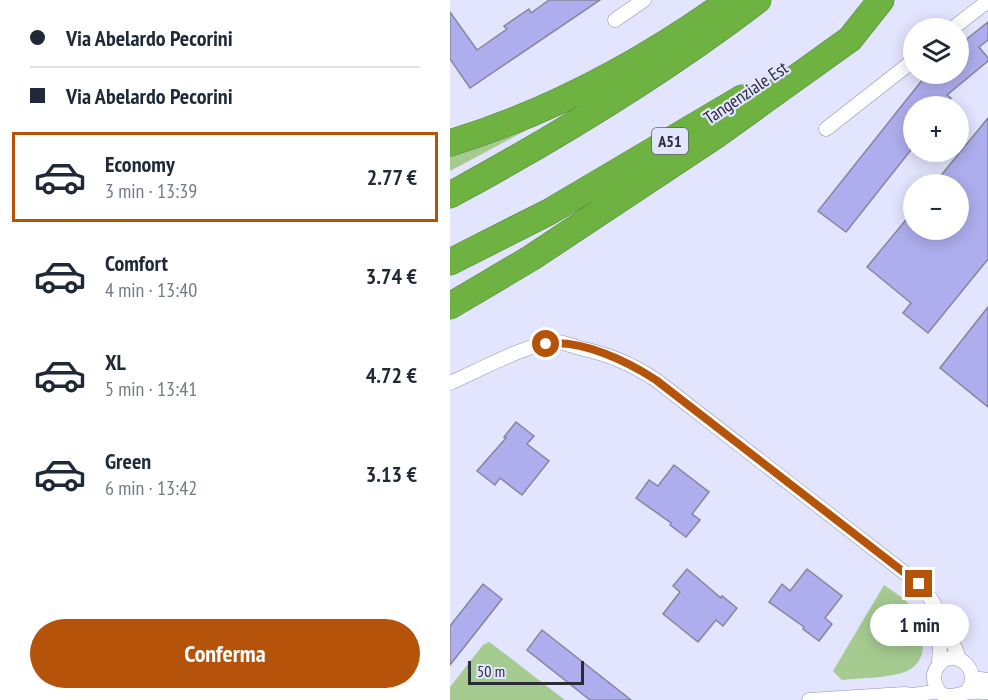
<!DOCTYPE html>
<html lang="it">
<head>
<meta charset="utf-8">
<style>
  :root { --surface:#fff; --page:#f2f2f3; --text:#1f2937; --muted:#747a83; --line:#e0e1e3; --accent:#b45309 }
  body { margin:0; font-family:"PT Sans Narrow",sans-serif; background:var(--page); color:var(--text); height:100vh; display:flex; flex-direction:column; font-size:22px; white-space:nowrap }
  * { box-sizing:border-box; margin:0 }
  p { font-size:20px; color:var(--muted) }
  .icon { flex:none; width:33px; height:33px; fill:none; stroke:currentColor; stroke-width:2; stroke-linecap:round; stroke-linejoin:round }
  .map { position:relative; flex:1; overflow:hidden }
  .details { display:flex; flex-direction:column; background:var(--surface); width:450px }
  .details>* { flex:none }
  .top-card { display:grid; align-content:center; height:132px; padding:0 30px; background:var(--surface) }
  .fabs { position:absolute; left:453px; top:18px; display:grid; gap:12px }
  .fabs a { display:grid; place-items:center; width:66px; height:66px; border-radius:50%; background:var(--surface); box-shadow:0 3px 15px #0003; font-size:30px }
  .scale { position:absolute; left:18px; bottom:15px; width:116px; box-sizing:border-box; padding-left:6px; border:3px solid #2c2c36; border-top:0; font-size:16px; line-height:21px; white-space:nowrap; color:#2c2c36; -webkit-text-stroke:4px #e3e4fe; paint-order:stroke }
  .end { position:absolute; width:27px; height:27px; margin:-14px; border:8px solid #b45309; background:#fff; box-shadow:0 0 0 3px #fff }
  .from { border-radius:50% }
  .bubble { position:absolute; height:42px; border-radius:21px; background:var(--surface); box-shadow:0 3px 15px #0003; font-size:20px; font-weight:700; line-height:42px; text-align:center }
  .top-card b { display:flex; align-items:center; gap:21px; height:57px; font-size:22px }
  .top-card b+b { border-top:2px solid var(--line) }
  .top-card i { width:15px; height:15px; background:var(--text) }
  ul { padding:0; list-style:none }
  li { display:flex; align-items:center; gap:18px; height:90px; margin:0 12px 9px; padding:0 18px; border:3px solid transparent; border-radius:0px }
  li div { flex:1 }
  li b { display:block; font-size:22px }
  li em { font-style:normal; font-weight:700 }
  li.current { border-color:var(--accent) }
  li>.icon { width:54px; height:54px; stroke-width:1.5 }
  .cta { display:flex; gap:12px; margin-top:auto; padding:12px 30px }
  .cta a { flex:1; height:69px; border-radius:36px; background:var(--accent); color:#fff; font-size:24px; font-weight:700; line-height:69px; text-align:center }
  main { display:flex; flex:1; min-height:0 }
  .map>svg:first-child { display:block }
  .green { fill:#a5cb91 }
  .building { fill:#aeaeee; stroke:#85859d; stroke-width:1.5 }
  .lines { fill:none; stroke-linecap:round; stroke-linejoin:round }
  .street-casing { stroke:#9293aa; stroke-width:15 }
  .highway-casing { stroke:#57833e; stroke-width:27 }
  .street { stroke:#fff; stroke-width:14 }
  .highway { stroke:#6eb242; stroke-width:26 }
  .route { stroke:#b45309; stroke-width:8 }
  .labels { text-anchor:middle; stroke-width:4.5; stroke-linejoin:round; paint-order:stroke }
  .shield { fill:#e3e4fe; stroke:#636372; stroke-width:1.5 }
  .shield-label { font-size:16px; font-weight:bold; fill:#2c2c36 }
  .street-label { font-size:18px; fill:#2c2c36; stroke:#e3e4fe }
</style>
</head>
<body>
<main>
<section class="details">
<div class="top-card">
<b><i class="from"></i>Via Abelardo Pecorini</b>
<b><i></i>Via Abelardo Pecorini</b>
</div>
<ul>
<li class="current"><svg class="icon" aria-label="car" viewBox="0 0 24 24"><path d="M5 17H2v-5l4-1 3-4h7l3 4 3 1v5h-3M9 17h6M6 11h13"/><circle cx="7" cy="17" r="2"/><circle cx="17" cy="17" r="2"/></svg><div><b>Economy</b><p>3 min · 13:39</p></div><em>2.77 €</em></li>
<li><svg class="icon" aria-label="car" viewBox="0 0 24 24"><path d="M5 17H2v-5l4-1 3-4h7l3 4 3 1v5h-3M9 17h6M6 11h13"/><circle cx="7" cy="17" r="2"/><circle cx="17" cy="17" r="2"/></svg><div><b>Comfort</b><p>4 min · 13:40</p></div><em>3.74 €</em></li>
<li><svg class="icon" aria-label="car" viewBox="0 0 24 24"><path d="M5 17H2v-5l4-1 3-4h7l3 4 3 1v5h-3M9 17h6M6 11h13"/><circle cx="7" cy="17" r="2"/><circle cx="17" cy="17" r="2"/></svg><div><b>XL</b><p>5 min · 13:41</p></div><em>4.72 €</em></li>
<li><svg class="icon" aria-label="car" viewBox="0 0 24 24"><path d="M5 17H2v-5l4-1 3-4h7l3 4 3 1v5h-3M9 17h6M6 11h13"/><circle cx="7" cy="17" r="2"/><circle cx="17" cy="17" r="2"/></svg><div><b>Green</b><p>6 min · 13:42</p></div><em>3.13 €</em></li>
</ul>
<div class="cta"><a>Conferma</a></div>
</section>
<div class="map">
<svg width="538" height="700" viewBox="0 0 538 700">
  <rect width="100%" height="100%" fill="#e3e4fe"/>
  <!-- green -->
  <path class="green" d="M77,125V130L0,171V151Z
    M434,585C442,591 453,597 460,605C474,622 482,661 457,671C442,678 409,678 392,680L383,671Z
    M39,642L42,644L115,700H0V687L33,645Z"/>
  <!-- building -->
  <path class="building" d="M99,0H150L20,88L0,59V12L27,50L57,29L54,26L79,9L81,13Z
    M538,22V40L529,47L538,58V61L497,95L501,98L494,106H464V146L396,232L368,211L477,74H508V46Z
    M538,118V259L478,333L453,313L461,303L417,267L464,210V230H508V184H484Z
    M538,307V407L490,368Z
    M66,422L84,436L77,444L99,461L72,495L50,478L45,485L27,471L56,438L54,437Z
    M224,465L259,492L242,514L250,520L236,537L220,525L221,523L186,498L199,480L208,486Z
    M237,569L271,598L272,596L287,608L273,626L266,620L248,642L213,614L230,592L223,586Z
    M357,569L392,596L375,618L382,624L369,641L353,629L354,627L319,602L332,584L340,591Z
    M33,584L52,599L0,665V626Z
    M92,630L181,700H140L77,650Z"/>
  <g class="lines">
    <defs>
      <path id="street" d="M165,20L194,0
        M503,28L538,1
        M376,129L464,60
        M0,383C25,372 82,341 108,342C115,343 123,346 130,348C160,355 180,363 206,380L469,584C483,598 489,614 498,633C502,642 506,649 509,659
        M489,664L491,623
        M522,678L538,680
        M515,693C536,672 504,644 488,666C484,671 483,677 485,683C490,700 502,697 515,693C521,691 531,692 538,692
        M359,700L454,694L464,695L489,691"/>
      <path id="highway" d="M0,143C101,112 194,62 280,0
        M0,195C107,137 211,74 308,0
        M0,262L99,212L292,98
        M0,306L81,258L265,136L400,39L431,0"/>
    </defs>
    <!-- street casing -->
    <use href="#street" class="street-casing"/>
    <!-- highway casing -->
    <use href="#highway" class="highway-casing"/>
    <!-- street -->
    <use href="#street" class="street"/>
    <!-- highway -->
    <use href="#highway" class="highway"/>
  </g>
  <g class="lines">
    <!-- route -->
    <path class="route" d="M96,344C131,339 177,361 206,380L469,584"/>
  </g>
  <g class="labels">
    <!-- shield labels -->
    <rect class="shield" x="202" y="128" width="36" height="26" rx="4.5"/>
    <g class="shield-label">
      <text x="220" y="147">A51</text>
    </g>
    <!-- street labels -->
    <g class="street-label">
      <text transform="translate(296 93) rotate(-34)" y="6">Tangenziale Est</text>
    </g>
  </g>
</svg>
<div class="fabs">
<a><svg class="icon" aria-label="layers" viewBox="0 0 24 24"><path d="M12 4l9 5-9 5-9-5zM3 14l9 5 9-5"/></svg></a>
<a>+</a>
<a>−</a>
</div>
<div class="scale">50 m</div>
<i class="end from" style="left:96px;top:344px"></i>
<i class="end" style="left:469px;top:584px"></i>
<div class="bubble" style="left:420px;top:604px;width:99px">1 min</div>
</div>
</main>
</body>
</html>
